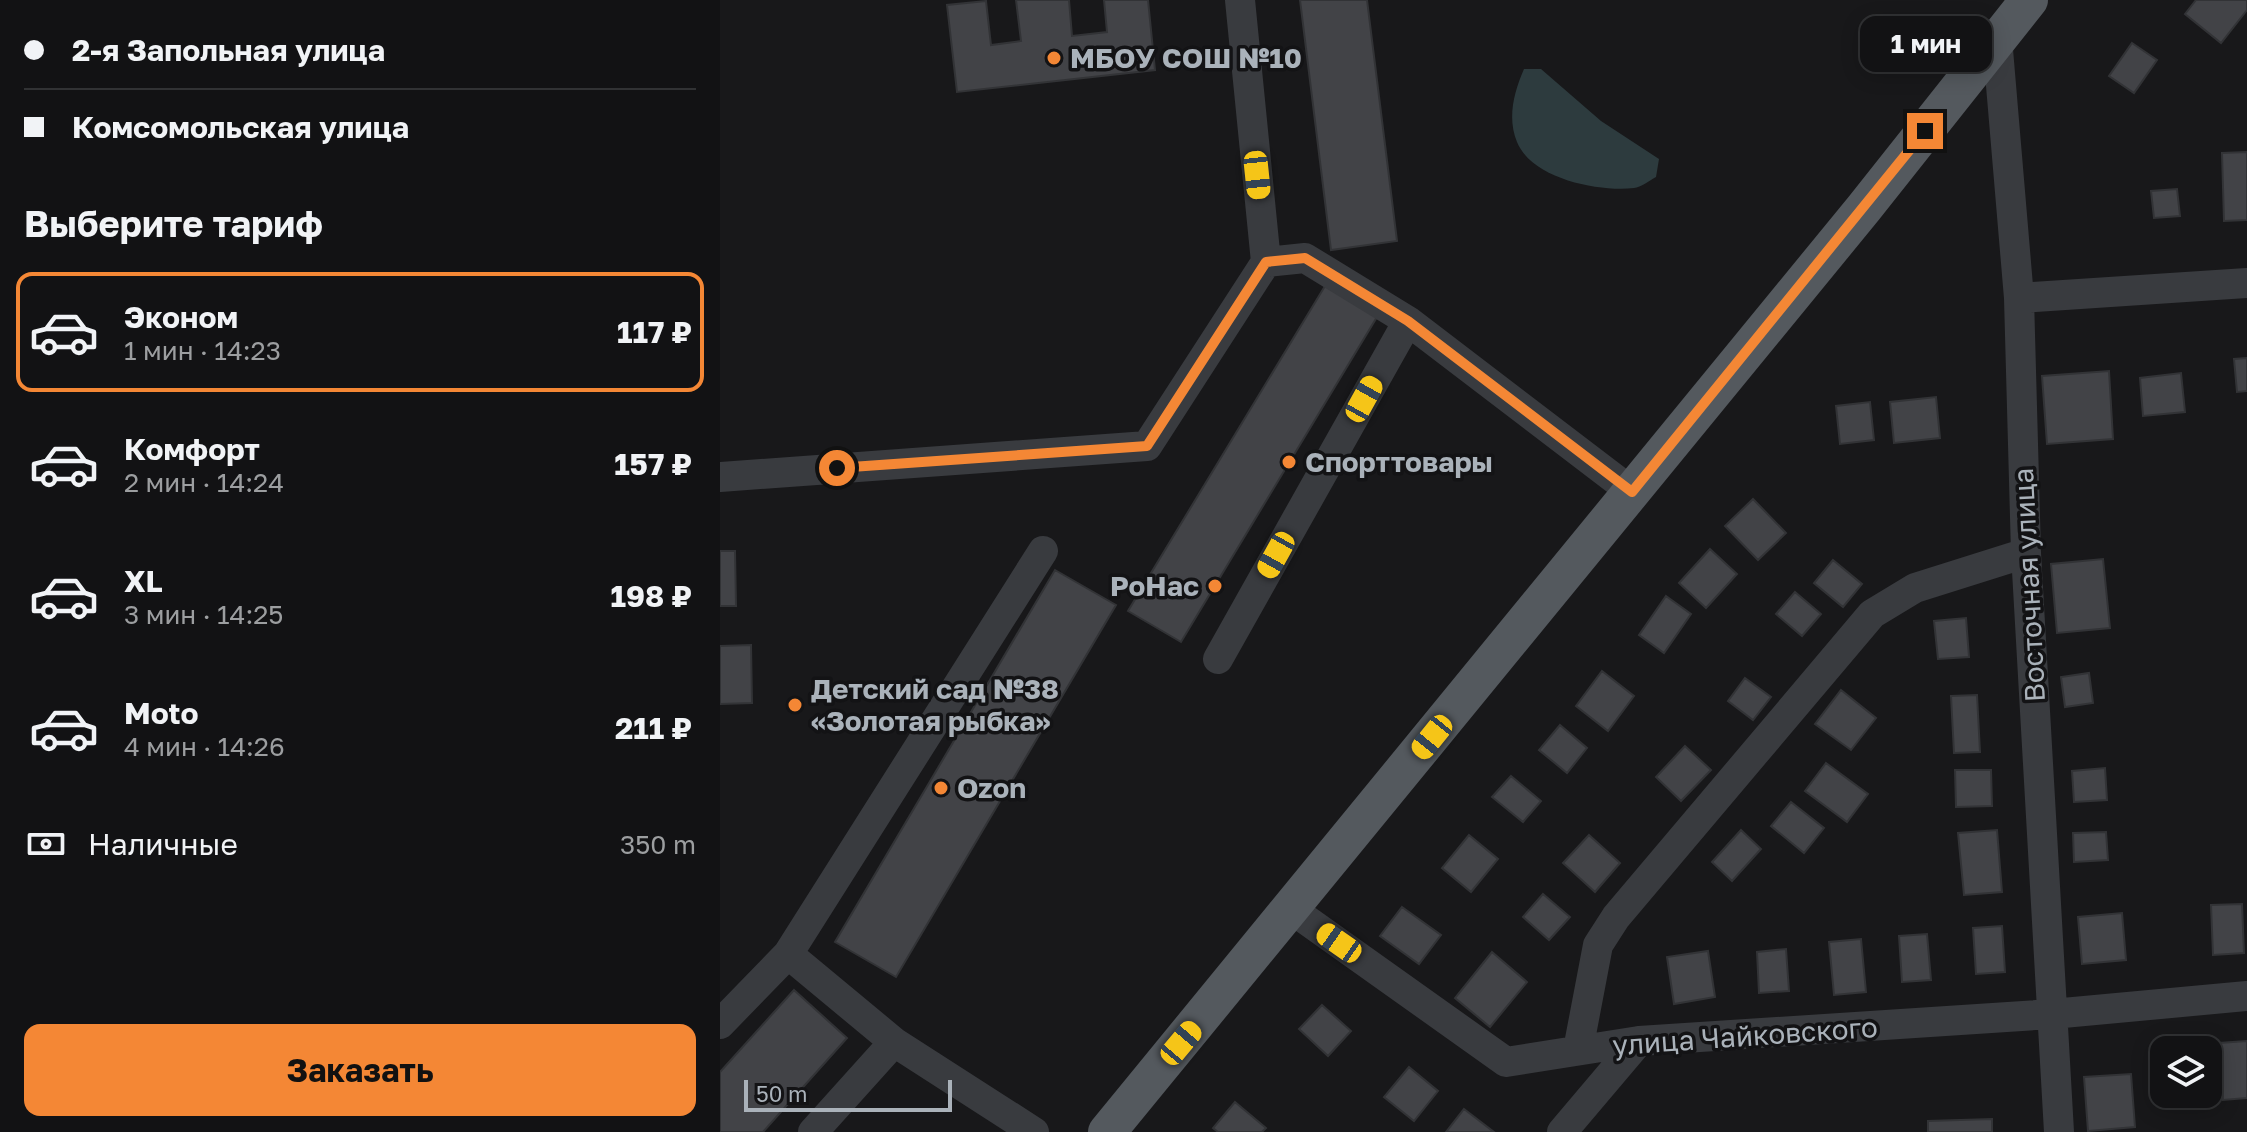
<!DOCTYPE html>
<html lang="ru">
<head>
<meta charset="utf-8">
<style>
  :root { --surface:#121214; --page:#1b1b1d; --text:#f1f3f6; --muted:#9c9ea0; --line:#313234; --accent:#f48735 }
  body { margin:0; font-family:"Golos Text",sans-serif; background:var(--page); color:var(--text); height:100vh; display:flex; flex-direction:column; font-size:30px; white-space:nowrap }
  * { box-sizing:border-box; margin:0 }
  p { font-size:26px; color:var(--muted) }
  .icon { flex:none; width:44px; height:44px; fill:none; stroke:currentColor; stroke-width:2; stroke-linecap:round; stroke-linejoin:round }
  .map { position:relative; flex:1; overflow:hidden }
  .panel { display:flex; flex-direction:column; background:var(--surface); width:720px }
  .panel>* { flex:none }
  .guide { display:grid; align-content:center; height:176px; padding:0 24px; background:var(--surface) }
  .buttons { position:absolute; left:1430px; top:1036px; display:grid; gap:16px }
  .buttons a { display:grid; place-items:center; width:72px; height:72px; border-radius:16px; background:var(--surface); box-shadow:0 4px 20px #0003,0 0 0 2px var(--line); font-size:40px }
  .scale { position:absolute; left:24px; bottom:20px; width:208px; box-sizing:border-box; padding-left:8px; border:4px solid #aab2ba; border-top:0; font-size:22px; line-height:28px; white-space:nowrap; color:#aab2ba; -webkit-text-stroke:6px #131315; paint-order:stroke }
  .end { position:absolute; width:36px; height:36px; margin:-18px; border:10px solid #f48735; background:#111; box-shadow:0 0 0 4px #111 }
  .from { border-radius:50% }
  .bubble { position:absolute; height:56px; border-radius:16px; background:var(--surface); box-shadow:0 4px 20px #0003,0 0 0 2px var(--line); font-size:26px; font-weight:700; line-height:56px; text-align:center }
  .car { position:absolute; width:24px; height:48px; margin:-24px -12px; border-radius:10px; box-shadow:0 0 6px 2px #0007; background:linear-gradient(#f5c518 24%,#345 0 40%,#f5c518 0 76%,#345 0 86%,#f5c518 0) }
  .guide b { display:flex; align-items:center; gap:28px; height:76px; font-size:30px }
  .guide b+b { border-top:2px solid var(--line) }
  .guide i { width:20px; height:20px; background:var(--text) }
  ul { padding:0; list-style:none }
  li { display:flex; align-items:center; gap:24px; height:120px; margin:0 16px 12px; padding:0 8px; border:4px solid transparent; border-radius:16px }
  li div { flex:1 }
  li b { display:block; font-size:30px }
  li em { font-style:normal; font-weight:700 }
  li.on { border-color:var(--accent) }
  li>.icon { width:72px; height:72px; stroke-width:1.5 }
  h2 { padding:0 24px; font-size:36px; line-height:96px }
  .pay { display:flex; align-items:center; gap:20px; height:88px; padding:0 24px; font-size:30px }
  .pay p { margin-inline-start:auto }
  .cta { display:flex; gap:16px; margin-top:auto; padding:16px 24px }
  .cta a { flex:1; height:92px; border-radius:16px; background:var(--accent); color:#111; font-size:32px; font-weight:700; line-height:92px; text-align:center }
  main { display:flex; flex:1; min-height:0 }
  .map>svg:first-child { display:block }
  .water { fill:#2d3b3e }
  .building { fill:#424347; stroke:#323336; stroke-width:2 }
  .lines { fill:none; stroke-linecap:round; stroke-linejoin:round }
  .minor { stroke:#393b3f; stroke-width:30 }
  .major { stroke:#54595e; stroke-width:38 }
  .route { stroke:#f48735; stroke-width:10 }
  .poi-dot { fill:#f48735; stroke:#131315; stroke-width:3 }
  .labels { text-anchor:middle; stroke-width:7; stroke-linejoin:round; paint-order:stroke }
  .poi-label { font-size:28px; font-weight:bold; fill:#aab2ba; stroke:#131315; text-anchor:start }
  .street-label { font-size:28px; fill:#aab2ba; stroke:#131315 }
</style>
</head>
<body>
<main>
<section class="panel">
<div class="guide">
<b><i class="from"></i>2-я Запольная улица</b>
<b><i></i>Комсомольская улица</b>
</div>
<h2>Выберите тариф</h2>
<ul>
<li class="on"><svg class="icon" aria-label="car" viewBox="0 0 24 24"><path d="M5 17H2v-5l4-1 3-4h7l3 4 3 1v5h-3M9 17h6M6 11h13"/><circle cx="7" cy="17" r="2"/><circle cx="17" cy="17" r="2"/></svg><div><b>Эконом</b><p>1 мин · 14:23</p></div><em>117 ₽</em></li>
<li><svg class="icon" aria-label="car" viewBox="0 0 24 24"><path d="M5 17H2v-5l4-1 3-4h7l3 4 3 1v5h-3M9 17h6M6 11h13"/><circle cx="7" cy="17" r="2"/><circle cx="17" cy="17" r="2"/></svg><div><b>Комфорт</b><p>2 мин · 14:24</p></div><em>157 ₽</em></li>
<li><svg class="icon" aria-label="car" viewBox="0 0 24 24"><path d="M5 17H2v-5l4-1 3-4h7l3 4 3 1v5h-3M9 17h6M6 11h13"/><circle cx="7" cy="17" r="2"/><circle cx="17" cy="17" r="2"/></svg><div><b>XL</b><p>3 мин · 14:25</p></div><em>198 ₽</em></li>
<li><svg class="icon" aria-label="car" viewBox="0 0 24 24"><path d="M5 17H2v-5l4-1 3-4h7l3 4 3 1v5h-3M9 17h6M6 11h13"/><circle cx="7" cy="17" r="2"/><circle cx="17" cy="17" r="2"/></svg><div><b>Moto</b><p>4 мин · 14:26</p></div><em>211 ₽</em></li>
</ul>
<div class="pay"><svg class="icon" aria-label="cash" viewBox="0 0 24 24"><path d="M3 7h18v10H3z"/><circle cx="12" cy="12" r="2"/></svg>Наличные<p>350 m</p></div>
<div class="cta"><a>Заказать</a></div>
</section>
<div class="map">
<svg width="1527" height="1132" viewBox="0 0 1527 1132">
  <rect width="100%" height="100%" fill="#18181a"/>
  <!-- water -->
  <path class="water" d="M804,69H821L881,121L939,159L936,177C929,181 921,187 914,188C879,192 812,179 797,142C787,118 794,92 804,69Z"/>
  <!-- building -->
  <path class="building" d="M296,0H349L352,36L387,32L384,0H428L435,70L237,92L227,5L266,1L271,45L301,41Z
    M580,0H647L677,241L611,250Z
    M1476,0H1527V10L1501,43L1465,14Z
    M1412,43L1437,60L1414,93L1389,76Z
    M1527,152V220L1504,221L1502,153Z
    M1457,189L1460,216L1434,218L1431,191Z
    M608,281L660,312L461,642L408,611Z
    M1527,358V391L1517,392L1514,359Z
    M1389,371L1393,439L1327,444L1322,376Z
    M1461,373L1465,412L1423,416L1420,378Z
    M1216,397L1220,438L1174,443L1170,402Z
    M1150,402L1154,440L1120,444L1116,406Z
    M1033,499L1066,533L1038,560L1005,526Z
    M990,549L1017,574L986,608L959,583Z
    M0,551H15L16,606H0Z
    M1383,559L1390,628L1337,633L1331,564Z
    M1113,560L1142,584L1123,607L1094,583Z
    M335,570L396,605L176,977L115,942Z
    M1075,592L1101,614L1082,636L1056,614Z
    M946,596L971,614L944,653L919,635Z
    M1246,618L1249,657L1218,659L1214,621Z
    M31,645L32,703L0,704V646Z
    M882,671L914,696L888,731L856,706Z
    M1369,673L1373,703L1345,707L1341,677Z
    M1025,678L1051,697L1033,720L1008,701Z
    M1121,690L1156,718L1131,750L1095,724Z
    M1257,695L1260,752L1234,753L1231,696Z
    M840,725L867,748L847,773L819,750Z
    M965,746L991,770L961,801L936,777Z
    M1106,763L1148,794L1127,822L1085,791Z
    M1385,768L1387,800L1354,802L1352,771Z
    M1235,770H1271L1272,806L1236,807Z
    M791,776L821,801L803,822L772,797Z
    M1071,802L1104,828L1084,853L1051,826Z
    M1021,830L1041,849L1012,881L992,862Z
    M1277,830L1282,892L1244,895L1238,833Z
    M1386,832L1388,860L1354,862L1353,833Z
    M749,835L778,859L751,892L722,868Z
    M869,835L900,863L875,892L843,863Z
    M823,894L850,917L829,940L803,917Z
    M1522,904L1524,953L1493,955L1491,905Z
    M682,907L721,935L699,964L660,936Z
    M1402,913L1406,960L1362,964L1358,917Z
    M1282,926L1285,972L1256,974L1253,928Z
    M1207,934L1211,980L1182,982L1179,936Z
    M1141,939L1146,992L1114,995L1109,942Z
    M1066,949L1069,991L1039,993L1037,952Z
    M988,951L995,997L954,1004L947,957Z
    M772,952L807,982L770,1027L735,998Z
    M74,990L127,1038L43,1132H0V1072Z
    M602,1005L631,1031L608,1056L579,1029Z
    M1527,1041V1098L1503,1100L1499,1043Z
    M689,1067L718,1091L694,1121L664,1097Z
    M1411,1074L1415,1127L1368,1131L1364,1077Z
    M515,1102L546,1128L542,1132H498L493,1128Z
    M744,1109L774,1132H726Z
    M1272,1119V1132H1208V1121Z"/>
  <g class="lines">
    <!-- minor -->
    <path class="minor" d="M1277,38L1299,298L1306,553L1339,1132
      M546,262L585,258L688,321L912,492
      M1299,298L1527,283
      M0,477L427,446L546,262L520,0
      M498,659L688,321
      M571,909L786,1062L919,1041L1332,1014L1527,996
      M68,954L174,1042
      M0,1024L68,954L323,551
      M858,1050L878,945L896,917L1152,614L1195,588L1306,553
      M93,1132L174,1042L314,1132
      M842,1132L919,1041"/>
    <!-- major -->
    <path class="major" d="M387,1132L1144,208L1309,0"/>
  </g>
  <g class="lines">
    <!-- route -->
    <path class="route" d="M117,468L427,446L546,262L585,258L688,321L912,492L1205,131"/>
  </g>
  <!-- markers -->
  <g class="poi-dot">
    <circle cx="334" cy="58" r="8"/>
    <circle cx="569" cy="462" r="8"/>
    <circle cx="495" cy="586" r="8"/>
    <circle cx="75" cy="705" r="8"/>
    <circle cx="221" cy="788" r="8"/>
  </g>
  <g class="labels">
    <!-- poi labels -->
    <g class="poi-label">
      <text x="350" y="68">МБОУ СОШ №10</text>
      <text x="585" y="472">Спорттовары</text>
      <text x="479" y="596" text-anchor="end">РоНас</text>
      <text x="91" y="699">Детский сад №38<tspan x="91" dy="32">«Золотая рыбка»</tspan></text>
      <text x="237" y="798">Ozon</text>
    </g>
    <!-- street labels -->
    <g class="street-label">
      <text transform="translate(1309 585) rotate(-93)" y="10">Восточная улица</text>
      <text transform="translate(1025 1036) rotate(-4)" y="10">улица Чайковского</text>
    </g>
  </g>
</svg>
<div class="buttons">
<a><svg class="icon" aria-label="layers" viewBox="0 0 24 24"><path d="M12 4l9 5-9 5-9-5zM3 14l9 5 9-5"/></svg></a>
</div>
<div class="scale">50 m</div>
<i class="end from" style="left:117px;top:468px"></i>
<i class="end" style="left:1205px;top:131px"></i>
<div class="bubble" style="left:1140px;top:16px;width:132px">1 мин</div>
<i class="car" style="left:537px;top:175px;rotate:174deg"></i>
<i class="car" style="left:644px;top:399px;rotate:29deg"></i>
<i class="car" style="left:556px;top:555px;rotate:209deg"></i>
<i class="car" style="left:712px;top:737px;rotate:219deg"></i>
<i class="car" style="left:619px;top:943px;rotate:305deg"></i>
<i class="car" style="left:461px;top:1043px;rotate:40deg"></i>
</div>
</main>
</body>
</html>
